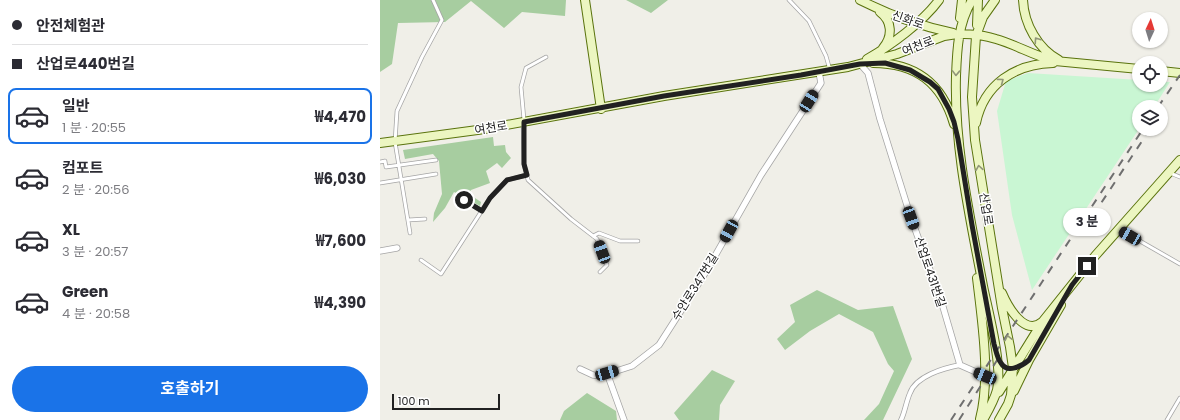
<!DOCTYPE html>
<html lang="ko">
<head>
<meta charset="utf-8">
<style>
  :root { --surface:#fff; --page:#f2f2f3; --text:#2b2b33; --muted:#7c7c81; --line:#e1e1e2; --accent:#1a73e8 }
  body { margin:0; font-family:Poppins,"Noto Sans KR",sans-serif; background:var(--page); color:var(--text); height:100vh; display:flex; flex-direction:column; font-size:15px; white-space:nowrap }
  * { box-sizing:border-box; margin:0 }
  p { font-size:13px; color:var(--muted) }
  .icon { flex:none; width:22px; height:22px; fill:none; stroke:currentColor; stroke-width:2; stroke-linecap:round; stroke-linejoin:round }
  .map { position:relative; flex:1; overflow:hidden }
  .side { display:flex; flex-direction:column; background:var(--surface); width:380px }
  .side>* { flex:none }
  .banner { display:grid; align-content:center; height:88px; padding:0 12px; background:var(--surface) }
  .needle { width:26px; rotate:4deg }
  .fabs { position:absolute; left:752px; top:12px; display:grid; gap:8px }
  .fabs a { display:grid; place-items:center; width:36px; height:36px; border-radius:50%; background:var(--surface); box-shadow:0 1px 3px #0004; font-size:20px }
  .scale { position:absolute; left:12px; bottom:10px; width:108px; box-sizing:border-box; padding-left:4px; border:2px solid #212121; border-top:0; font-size:11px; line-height:14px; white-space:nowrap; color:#212121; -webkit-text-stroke:3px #fff; paint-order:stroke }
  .end { position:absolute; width:18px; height:18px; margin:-9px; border:5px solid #212121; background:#fff; box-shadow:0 0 0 2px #fff }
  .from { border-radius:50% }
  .bubble { position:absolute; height:28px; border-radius:14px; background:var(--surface); box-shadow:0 1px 3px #0004; font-size:13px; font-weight:700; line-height:28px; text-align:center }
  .car { position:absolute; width:12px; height:24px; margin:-12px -6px; border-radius:5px; box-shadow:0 0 3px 1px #0007; background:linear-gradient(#222 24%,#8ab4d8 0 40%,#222 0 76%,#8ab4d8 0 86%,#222 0) }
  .banner b { display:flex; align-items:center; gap:14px; height:38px; font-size:15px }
  .banner b+b { border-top:1px solid var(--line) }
  .banner i { width:10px; height:10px; background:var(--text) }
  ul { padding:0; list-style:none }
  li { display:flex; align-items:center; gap:12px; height:56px; margin:0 8px 6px; padding:0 4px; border:2px solid transparent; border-radius:8px }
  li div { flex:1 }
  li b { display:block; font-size:15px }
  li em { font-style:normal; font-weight:700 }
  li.selected { border-color:var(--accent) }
  li>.icon { width:36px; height:36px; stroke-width:1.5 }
  .action { display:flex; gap:8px; margin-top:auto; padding:8px 12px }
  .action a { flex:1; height:46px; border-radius:24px; background:var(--accent); color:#fff; font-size:16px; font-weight:700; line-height:46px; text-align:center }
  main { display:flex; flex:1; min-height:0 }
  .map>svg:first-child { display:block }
  .forest { fill:#a7cda0 }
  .park { fill:#c9f6d3 }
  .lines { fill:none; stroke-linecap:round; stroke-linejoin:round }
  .service-casing { stroke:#a5a5a5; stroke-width:4.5 }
  .pedestrian-casing { stroke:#a5a5a5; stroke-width:5.5 }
  .minor-casing { stroke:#a5a5a5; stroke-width:7 }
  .secondary-casing { stroke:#5a730d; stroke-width:10 }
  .service { stroke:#fff; stroke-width:3 }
  .pedestrian { stroke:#fff; stroke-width:4 }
  .minor { stroke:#fff; stroke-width:5.5 }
  .secondary { stroke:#ecf6c1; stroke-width:8 }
  .rail { stroke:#6f6f6f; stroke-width:2; stroke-dasharray:8 8; stroke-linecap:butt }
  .oneway { stroke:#919679 }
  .route { stroke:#212121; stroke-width:5 }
  .labels { text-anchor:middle; stroke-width:3; stroke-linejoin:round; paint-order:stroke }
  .street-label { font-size:12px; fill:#212121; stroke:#fff }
</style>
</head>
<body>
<main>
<section class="side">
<div class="banner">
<b><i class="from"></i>안전체험관</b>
<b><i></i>산업로440번길</b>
</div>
<ul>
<li class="selected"><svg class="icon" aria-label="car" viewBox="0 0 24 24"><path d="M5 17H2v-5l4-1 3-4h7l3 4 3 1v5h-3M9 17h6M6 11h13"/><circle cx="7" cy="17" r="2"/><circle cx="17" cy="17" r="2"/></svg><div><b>일반</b><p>1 분 · 20:55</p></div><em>₩4,470</em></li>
<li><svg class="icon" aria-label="car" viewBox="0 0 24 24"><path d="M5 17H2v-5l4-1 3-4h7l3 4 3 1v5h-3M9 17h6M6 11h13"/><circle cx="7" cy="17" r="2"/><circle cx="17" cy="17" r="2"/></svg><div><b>컴포트</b><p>2 분 · 20:56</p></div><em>₩6,030</em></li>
<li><svg class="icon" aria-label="car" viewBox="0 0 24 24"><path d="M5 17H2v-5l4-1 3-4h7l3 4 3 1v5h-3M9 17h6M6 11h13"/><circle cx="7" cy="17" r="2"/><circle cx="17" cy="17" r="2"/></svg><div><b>XL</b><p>3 분 · 20:57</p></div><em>₩7,600</em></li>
<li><svg class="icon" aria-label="car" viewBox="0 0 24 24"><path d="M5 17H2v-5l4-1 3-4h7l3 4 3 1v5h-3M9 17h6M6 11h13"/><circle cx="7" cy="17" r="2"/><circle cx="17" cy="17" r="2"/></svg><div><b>Green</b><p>4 분 · 20:58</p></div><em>₩4,390</em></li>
</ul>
<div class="action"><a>호출하기</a></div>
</section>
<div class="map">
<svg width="800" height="420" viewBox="0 0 800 420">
  <rect width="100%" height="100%" fill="#f0efe8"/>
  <!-- forest -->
  <path class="forest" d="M0,0H186L185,16L142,12L124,28L91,1L65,22L18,23L12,64L0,72Z
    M246,0H288L271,13Z
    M113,137L114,146L125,145L126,152L131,158L122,168L117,163L106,171L110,183L91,190L89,194L101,202L100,206L74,192L65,208L53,222L54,213L62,194L59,161L53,154L25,159L23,150Z
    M437,290L478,310L513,306L532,359L503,420H484L499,404L514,371L508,364L493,332L459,314L430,331L405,350L397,339L415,322L410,305Z
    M332,370L355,381L340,405L339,420H299L294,413Z
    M207,393L236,411L237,420H180L184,411Z"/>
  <!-- park -->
  <path class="park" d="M648,73L759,80V85H781V82H790L774,107H759V129L652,290L632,215L617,111L626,81Z"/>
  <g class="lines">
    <defs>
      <path id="service" d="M409,0L429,21L446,56L450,70
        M144,120L141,87L146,68L166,57
        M143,122L144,164L148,180L191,219L217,239L227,265L220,272
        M0,162L5,161L6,167L56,160
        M790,173L800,177
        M0,183L56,174
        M84,200L102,211
        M28,220L45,219
        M739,229L800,264
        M30,233L15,142L17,111L42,57L62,20L53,0
        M213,236L219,233L240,241H258
        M41,260L61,274L110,198L127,180L147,175
        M787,420L800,398"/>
      <path id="pedestrian" d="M521,420C525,412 526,402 530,393C536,376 564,368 580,365"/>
      <path id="minor" d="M480,64L488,73L500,119L531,218L561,300L580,365L605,376
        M0,251L17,248
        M200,369L213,375L221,376L252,366L279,345L327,270L381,175L441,83L439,72
        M227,373L244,420"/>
      <path id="secondary" d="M205,0L221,109
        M480,0C509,15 541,26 573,33
        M592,0C578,24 577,49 576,76C574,147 590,217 603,286C608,311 623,366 617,390C614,401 608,411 603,420
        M615,0L603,17L596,36L592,97L595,140L622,308L630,347L633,368L631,395L628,404L619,420
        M643,0C644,24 658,49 679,60
        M500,12C512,21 513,36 503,48
        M580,18L582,0
        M597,25L598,0
        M487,59C510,46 543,22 559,0
        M493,63C536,63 562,83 574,124
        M781,71L800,73
        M596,123C604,84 635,64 673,63
        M0,143L105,129L284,96L468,67L517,54L564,36C580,33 600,34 616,39C637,45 654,56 675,61L759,69
        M597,278C602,321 611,377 600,419
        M622,293C628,307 645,337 662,322
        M634,391L649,360L681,305
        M619,392L663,321L715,256L800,160"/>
    </defs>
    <!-- service casing -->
    <use href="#service" class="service-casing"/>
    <!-- pedestrian casing -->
    <use href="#pedestrian" class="pedestrian-casing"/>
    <!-- minor casing -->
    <use href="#minor" class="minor-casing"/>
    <!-- secondary casing -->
    <use href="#secondary" class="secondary-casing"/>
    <!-- service -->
    <use href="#service" class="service"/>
    <!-- pedestrian -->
    <use href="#pedestrian" class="pedestrian"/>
    <!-- minor -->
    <use href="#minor" class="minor"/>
    <!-- secondary -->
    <use href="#secondary" class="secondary"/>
    <!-- rail -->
    <path class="rail" d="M778,107L800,75
      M704,229L770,129
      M571,420L763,129
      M579,420L621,354"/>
  </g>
  <!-- one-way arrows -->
  <defs><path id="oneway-chevron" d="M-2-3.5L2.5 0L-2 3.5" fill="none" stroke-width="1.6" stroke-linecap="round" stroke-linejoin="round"/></defs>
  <g class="oneway">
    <use href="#oneway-chevron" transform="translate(657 40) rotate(-124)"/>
    <use href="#oneway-chevron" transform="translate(576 73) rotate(92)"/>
    <use href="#oneway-chevron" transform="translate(621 81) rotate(-37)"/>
    <use href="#oneway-chevron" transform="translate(599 168) rotate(-99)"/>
    <use href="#oneway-chevron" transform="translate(628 338) rotate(-102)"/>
  </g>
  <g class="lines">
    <!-- route -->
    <path class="route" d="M84,200L102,211L110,198L127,180L147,175L144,164V122L284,96L421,75L480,64L505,63L530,70L550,82L558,89L569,109L574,122L578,139L592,225L614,344C616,350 617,358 621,363C627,374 642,366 649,360L692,285L707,266"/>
  </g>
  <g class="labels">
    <!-- street labels -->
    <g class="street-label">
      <text transform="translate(528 20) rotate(19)" y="4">신화로</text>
      <text transform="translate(538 46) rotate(-21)" y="4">여천로</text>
      <text transform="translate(111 128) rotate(-9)" y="4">여천로</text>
      <text transform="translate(606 209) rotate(81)" y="4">산업로</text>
      <text transform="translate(550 272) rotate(71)" y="4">산업로431번길</text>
      <text transform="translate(315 287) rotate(-58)" y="4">수안로347번길</text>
    </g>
  </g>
</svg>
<div class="fabs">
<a><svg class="needle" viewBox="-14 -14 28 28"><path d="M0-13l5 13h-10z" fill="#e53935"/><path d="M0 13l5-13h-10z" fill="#7c7c81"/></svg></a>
<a><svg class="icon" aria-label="locate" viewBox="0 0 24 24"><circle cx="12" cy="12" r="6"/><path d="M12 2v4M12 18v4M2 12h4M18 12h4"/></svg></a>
<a><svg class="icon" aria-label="layers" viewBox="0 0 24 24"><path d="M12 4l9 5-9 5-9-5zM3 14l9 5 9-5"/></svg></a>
</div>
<div class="scale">100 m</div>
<i class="end from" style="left:84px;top:200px"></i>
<i class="end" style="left:707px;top:266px"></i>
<div class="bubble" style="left:683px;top:208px;width:48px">3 분</div>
<i class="car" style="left:429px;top:101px;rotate:32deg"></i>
<i class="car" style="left:531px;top:218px;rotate:160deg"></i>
<i class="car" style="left:349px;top:231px;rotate:209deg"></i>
<i class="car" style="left:750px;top:236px;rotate:300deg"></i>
<i class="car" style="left:222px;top:252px;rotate:340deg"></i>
<i class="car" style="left:227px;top:373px;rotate:74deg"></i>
<i class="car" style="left:605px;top:376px;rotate:292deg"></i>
</div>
</main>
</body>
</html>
